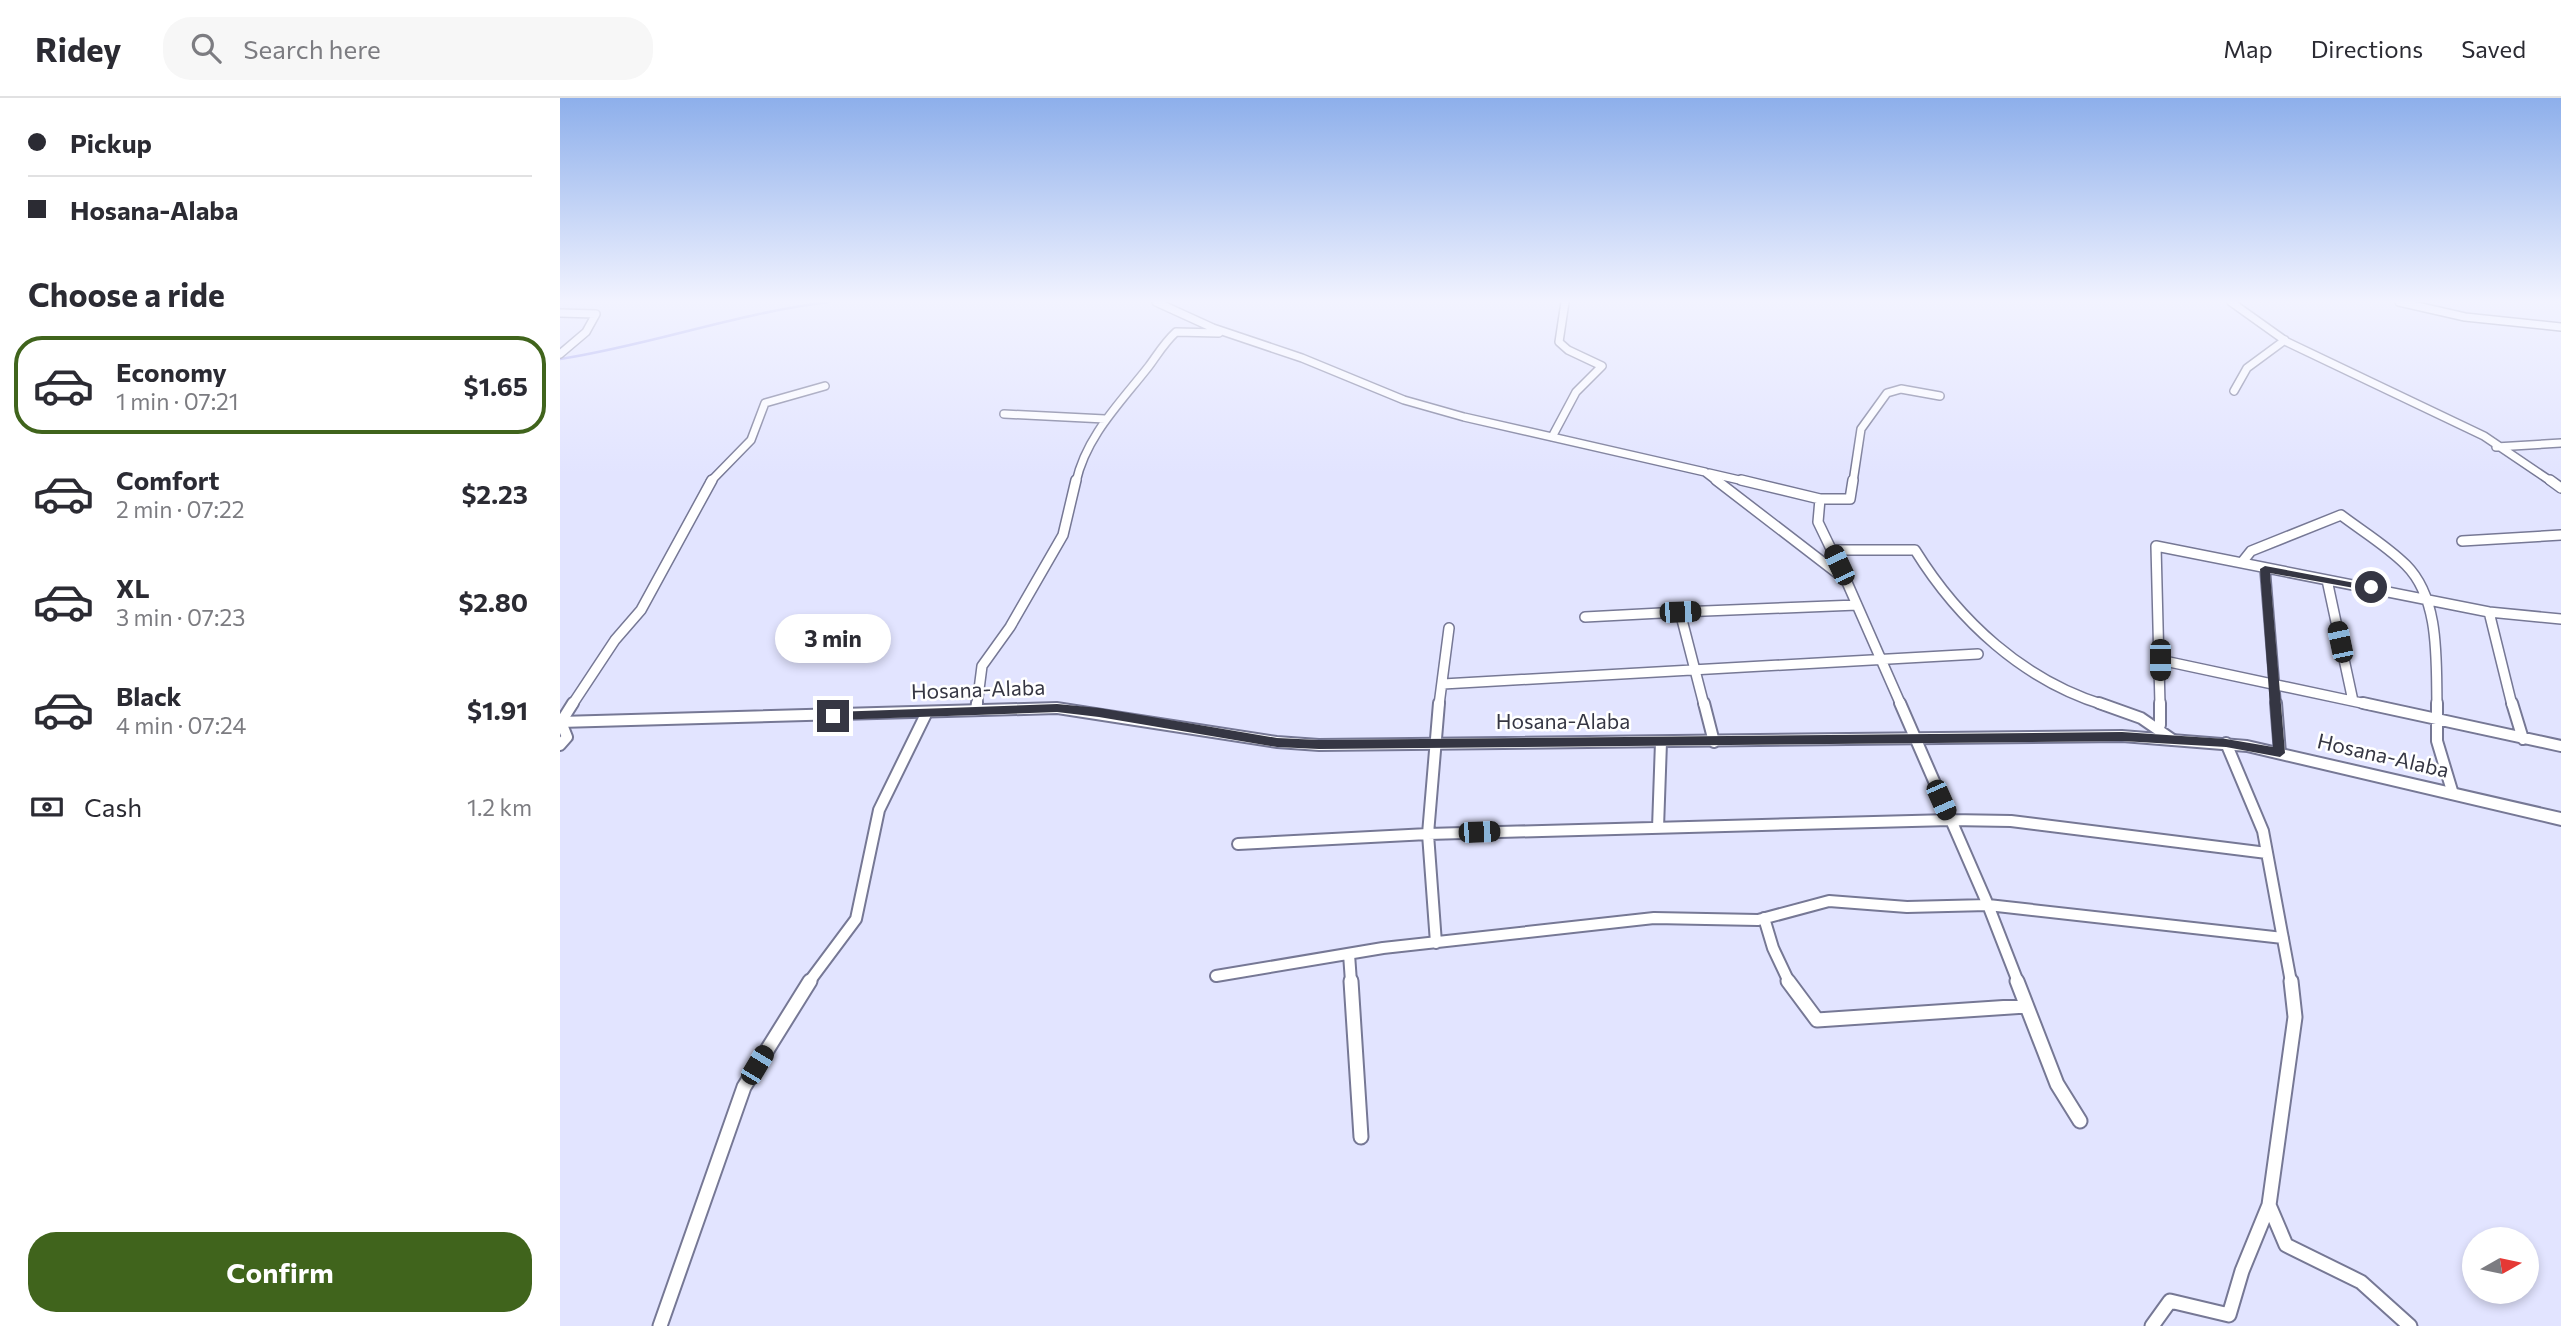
<!DOCTYPE html>
<html lang="en">
<head>
<meta charset="utf-8">
<style>
  :root { --surface:#fff; --page:#f7f7f7; --text:#2b2b33; --muted:#7c7c81; --line:#e1e1e2; --accent:#40641c }
  body { margin:0; font-family:Commissioner,sans-serif; background:var(--page); color:var(--text); height:100vh; display:flex; flex-direction:column; font-size:26px; white-space:nowrap }
  * { box-sizing:border-box; margin:0 }
  p { font-size:23px; color:var(--muted) }
  .icon { flex:none; width:38px; height:38px; fill:none; stroke:currentColor; stroke-width:2; stroke-linecap:round; stroke-linejoin:round }
  .map { position:relative; flex:1; overflow:hidden }
  .panel { display:flex; flex-direction:column; background:var(--surface); width:560px }
  .panel>* { flex:none }
  .guide { display:grid; align-content:center; height:154px; padding:0 28px; background:var(--surface) }
  .needle { width:46px; rotate:81deg }
  .controls { position:absolute; left:1902px; top:1129px; display:grid; gap:14px }
  .controls a { display:grid; place-items:center; width:77px; height:77px; border-radius:50%; background:var(--surface); box-shadow:0 4px 10px #0003; font-size:35px }
  .end { position:absolute; width:32px; height:32px; margin:-16px; border:9px solid #353643; background:#fff; box-shadow:0 0 0 4px #fff }
  .from { border-radius:50% }
  .bubble { position:absolute; height:49px; border-radius:24px; background:var(--surface); box-shadow:0 4px 10px #0003; font-size:23px; font-weight:700; line-height:49px; text-align:center }
  .car { position:absolute; width:21px; height:42px; margin:-21px -10px; border-radius:9px; box-shadow:0 0 5px 2px #0007; background:linear-gradient(#222 24%,#8ab4d8 0 40%,#222 0 76%,#8ab4d8 0 86%,#222 0) }
  .guide b { display:flex; align-items:center; gap:24px; height:66px; font-size:26px }
  .guide b+b { border-top:2px solid var(--line) }
  .guide i { width:18px; height:18px; background:var(--text) }
  ul { padding:0; list-style:none }
  li { display:flex; align-items:center; gap:21px; height:98px; margin:0 14px 10px; padding:0 14px; border:4px solid transparent; border-radius:28px }
  li div { flex:1 }
  li b { display:block; font-size:26px }
  li em { font-style:normal; font-weight:700 }
  li.active { border-color:var(--accent) }
  li>.icon { width:63px; height:63px; stroke-width:1.5 }
  h2 { padding:0 28px; font-size:32px; line-height:84px }
  .pay { display:flex; align-items:center; gap:18px; height:77px; padding:0 28px; font-size:26px }
  .pay p { margin-inline-start:auto }
  .primary-button { display:flex; gap:14px; margin-top:auto; padding:14px 28px }
  .primary-button a { flex:1; height:80px; border-radius:28px; background:var(--accent); color:#fff; font-size:28px; font-weight:700; line-height:80px; text-align:center }
  header { display:flex; align-items:center; gap:42px; box-sizing:border-box; height:98px; padding:0 35px; background:var(--surface); border-bottom:2px solid var(--line) }
  header strong { font-size:33px }
  nav { display:flex; gap:38px; margin-inline-start:auto; font-size:24px }
  .search { width:490px; height:63px; background:var(--page); display:flex; align-items:center; gap:18px; box-sizing:border-box; padding:0 24px; border-radius:28px; color:var(--muted); font-size:26px }
  main { display:flex; flex:1; min-height:0 }
  .map>svg:first-child { display:block }
  .lines { fill:none; stroke-linecap:round; stroke-linejoin:round }
  .stream { stroke:#a5a7ef; stroke-width:2.5 }
  .minor-far3-casing { stroke:#767895; stroke-width:10 }
  .minor-far2-casing { stroke:#767895; stroke-width:12 }
  .minor-far1-casing { stroke:#767895; stroke-width:14 }
  .minor-casing { stroke:#767895; stroke-width:17 }
  .secondary-casing { stroke:#767895; stroke-width:4 }
  .minor-far3 { stroke:#fff; stroke-width:7 }
  .minor-far2 { stroke:#fff; stroke-width:9 }
  .minor-far1 { stroke:#fff; stroke-width:10 }
  .minor { stroke:#fff; stroke-width:13 }
  .secondary { fill:#fff; fill-rule:evenodd }
  .route { fill:#353643 }
  .labels { text-anchor:middle; stroke-width:5; stroke-linejoin:round; paint-order:stroke }
  .street-label { font-size:21px; fill:#353643; stroke:#fff }
</style>
</head>
<body>
<header>
<strong>Ridey</strong>
<div class="search"><svg class="icon" aria-label="search" viewBox="0 0 24 24"><circle cx="10" cy="10" r="6"/><path d="M15 15l6 6"/></svg>Search here</div>
<nav><a>Map</a><a>Directions</a><a>Saved</a></nav>
</header>
<main>
<section class="panel">
<div class="guide">
<b><i class="from"></i>Pickup</b>
<b><i></i>Hosana-Alaba</b>
</div>
<h2>Choose a ride</h2>
<ul>
<li class="active"><svg class="icon" aria-label="car" viewBox="0 0 24 24"><path d="M5 17H2v-5l4-1 3-4h7l3 4 3 1v5h-3M9 17h6M6 11h13"/><circle cx="7" cy="17" r="2"/><circle cx="17" cy="17" r="2"/></svg><div><b>Economy</b><p>1 min · 07:21</p></div><em>$1.65</em></li>
<li><svg class="icon" aria-label="car" viewBox="0 0 24 24"><path d="M5 17H2v-5l4-1 3-4h7l3 4 3 1v5h-3M9 17h6M6 11h13"/><circle cx="7" cy="17" r="2"/><circle cx="17" cy="17" r="2"/></svg><div><b>Comfort</b><p>2 min · 07:22</p></div><em>$2.23</em></li>
<li><svg class="icon" aria-label="car" viewBox="0 0 24 24"><path d="M5 17H2v-5l4-1 3-4h7l3 4 3 1v5h-3M9 17h6M6 11h13"/><circle cx="7" cy="17" r="2"/><circle cx="17" cy="17" r="2"/></svg><div><b>XL</b><p>3 min · 07:23</p></div><em>$2.80</em></li>
<li><svg class="icon" aria-label="car" viewBox="0 0 24 24"><path d="M5 17H2v-5l4-1 3-4h7l3 4 3 1v5h-3M9 17h6M6 11h13"/><circle cx="7" cy="17" r="2"/><circle cx="17" cy="17" r="2"/></svg><div><b>Black</b><p>4 min · 07:24</p></div><em>$1.91</em></li>
</ul>
<div class="pay"><svg class="icon" aria-label="cash" viewBox="0 0 24 24"><path d="M3 7h18v10H3z"/><circle cx="12" cy="12" r="2"/></svg>Cash<p>1.2 km</p></div>
<div class="primary-button"><a>Confirm</a></div>
</section>
<div class="map">
<svg width="2001" height="1228" viewBox="0 0 2001 1228">
  <rect width="100%" height="100%" fill="#e2e4ff"/>
  <g class="lines">
    <!-- stream -->
    <path class="stream" d="M0,261C91,247 177,215 269,204"/>
    <defs>
      <path id="minor-far3" d="M596,204L653,230L742,260L844,302L904,319L1145,374L1158,384
        M1671,204L1727,244L1924,338L1992,384
        M1839,204L1905,219L2001,229
        M0,215L36,216L26,234L0,256
        M1674,293L1687,270L1725,242
        M444,316L545,321
        M992,339L1016,294L1042,268L1008,252L999,244L1005,204
        M1936,349L2001,345
        M1149,375L1188,384
        M150,384L191,342L205,305L265,288
        M516,384C526,338 561,304 589,268C598,256 604,245 616,234L659,235
        M1293,384L1301,331L1327,295L1341,291L1380,298"/>
      <path id="minor-far2" d="M1156,382L1286,482L1341,607
        M1181,382L1260,401H1290L1293,382
        M1990,382L2001,390
        M1260,401L1258,424L1284,478
        M1902,443L2001,437
        M1271,452H1355C1399,523 1463,582 1544,607
        M1683,463L1691,453L1781,417C1802,433 1827,448 1846,467C1880,501 1876,562 1877,607
        M1705,471L1716,607
        M1767,482L1793,603
        M1929,514L1952,607
        M1025,519L1120,514
        M1600,562L1811,607
        M883,586L1418,556
        M12,607L55,542L81,512L152,382
        M417,607L422,568L450,529L503,437L516,382
        M879,607L889,530
        M1144,607L1120,514L1297,507
        M1600,607L1596,448L1929,514L2001,521"/>
      <path id="minor-far1" d="M1144,605L1154,644
        M1340,605L1428,807L1458,884
        M1539,605L1581,620L1613,642
        M1600,605V627
        M1716,605L1720,655
        M1803,605L2001,648
        M1877,605V643L1893,696
        M1952,605L1963,641
        M416,612L417,605
        M1666,645L1703,733L1731,884
        M0,647L7,639L1,624L13,605
        M1098,730L1101,644
        M678,746L868,736L1390,722L1451,723L1707,755
        M1204,820L1213,850L1229,884
        M876,845L868,736L879,605
        M789,856L791,884
        M656,878L823,850L1094,820L1198,822L1269,803L1347,809L1428,807L1723,840
        M249,884L296,821L319,712L367,614"/>
      <path id="minor" d="M791,883L801,1039
        M1228,883L1257,922L1466,908
        M1457,883L1497,986L1520,1023
        M1731,883L1735,919L1709,1107L1726,1147L1801,1184L1850,1228
        M100,1228L184,989L250,883
        M1592,1228L1610,1203L1669,1217L1682,1173L1709,1107"/>
      <path id="secondary" d="M497,605L717,639L759,642L1562,633L1687,643L2001,715V727L1687,653L1562,643L759,652L717,649L497,615L0,629V619Z"/>
    </defs>
    <!-- minor-far3 casing -->
    <use href="#minor-far3" class="minor-far3-casing"/>
    <!-- minor-far2 casing -->
    <use href="#minor-far2" class="minor-far2-casing"/>
    <!-- minor-far1 casing -->
    <use href="#minor-far1" class="minor-far1-casing"/>
    <!-- minor casing -->
    <use href="#minor" class="minor-casing"/>
    <!-- secondary casing -->
    <use href="#secondary" class="secondary-casing"/>
    <!-- minor-far3 -->
    <use href="#minor-far3" class="minor-far3"/>
    <!-- minor-far2 -->
    <use href="#minor-far2" class="minor-far2"/>
    <!-- minor-far1 -->
    <use href="#minor-far1" class="minor-far1"/>
    <!-- minor -->
    <use href="#minor" class="minor"/>
    <!-- secondary -->
    <use href="#secondary" class="secondary"/>
  </g>
  <!-- sky -->
  <linearGradient id="sky" x2="0" y2="1"><stop stop-color="#8dafeb"/><stop offset="0.54" stop-color="#f2f3ff"/><stop offset="1" stop-color="#f2f3ff" stop-opacity="0"/></linearGradient>
  <rect width="2001" height="376" fill="url(#sky)"/>
  <!-- route -->
  <path class="route" d="M1705,468L1816,489L1811,493L1710,475L1725,655L1720,659L1666,649L1562,643L759,651L717,649L539,619L497,614L273,622L267,618L273,614L497,606L539,610L717,640L759,642L1562,634L1666,641L1713,649L1700,471Z"/>
  <g class="labels">
    <!-- street labels -->
    <g class="street-label">
      <text transform="translate(418 592) rotate(-2)" y="7">Hosana-Alaba</text>
      <text x="1003" y="631">Hosana-Alaba</text>
      <text transform="translate(1823 658) rotate(13)" y="7">Hosana-Alaba</text>
    </g>
  </g>
</svg>
<div class="controls">
<a><svg class="needle" viewBox="-14 -14 28 28"><path d="M0-13l5 13h-10z" fill="#e53935"/><path d="M0 13l5-13h-10z" fill="#7c7c81"/></svg></a>
</div>
<i class="end from" style="left:1811px;top:489px"></i>
<i class="end" style="left:273px;top:618px"></i>
<div class="bubble" style="left:215px;top:516px;width:116px">3 min</div>
<i class="car" style="left:1279px;top:467px;rotate:335deg"></i>
<i class="car" style="left:1120px;top:514px;rotate:88deg"></i>
<i class="car" style="left:1780px;top:544px;rotate:348deg"></i>
<i class="car" style="left:1600px;top:562px;rotate:180deg"></i>
<i class="car" style="left:1381px;top:702px;rotate:156deg"></i>
<i class="car" style="left:919px;top:734px;rotate:88deg"></i>
<i class="car" style="left:197px;top:967px;rotate:31deg"></i>
</div>
</main>
</body>
</html>
